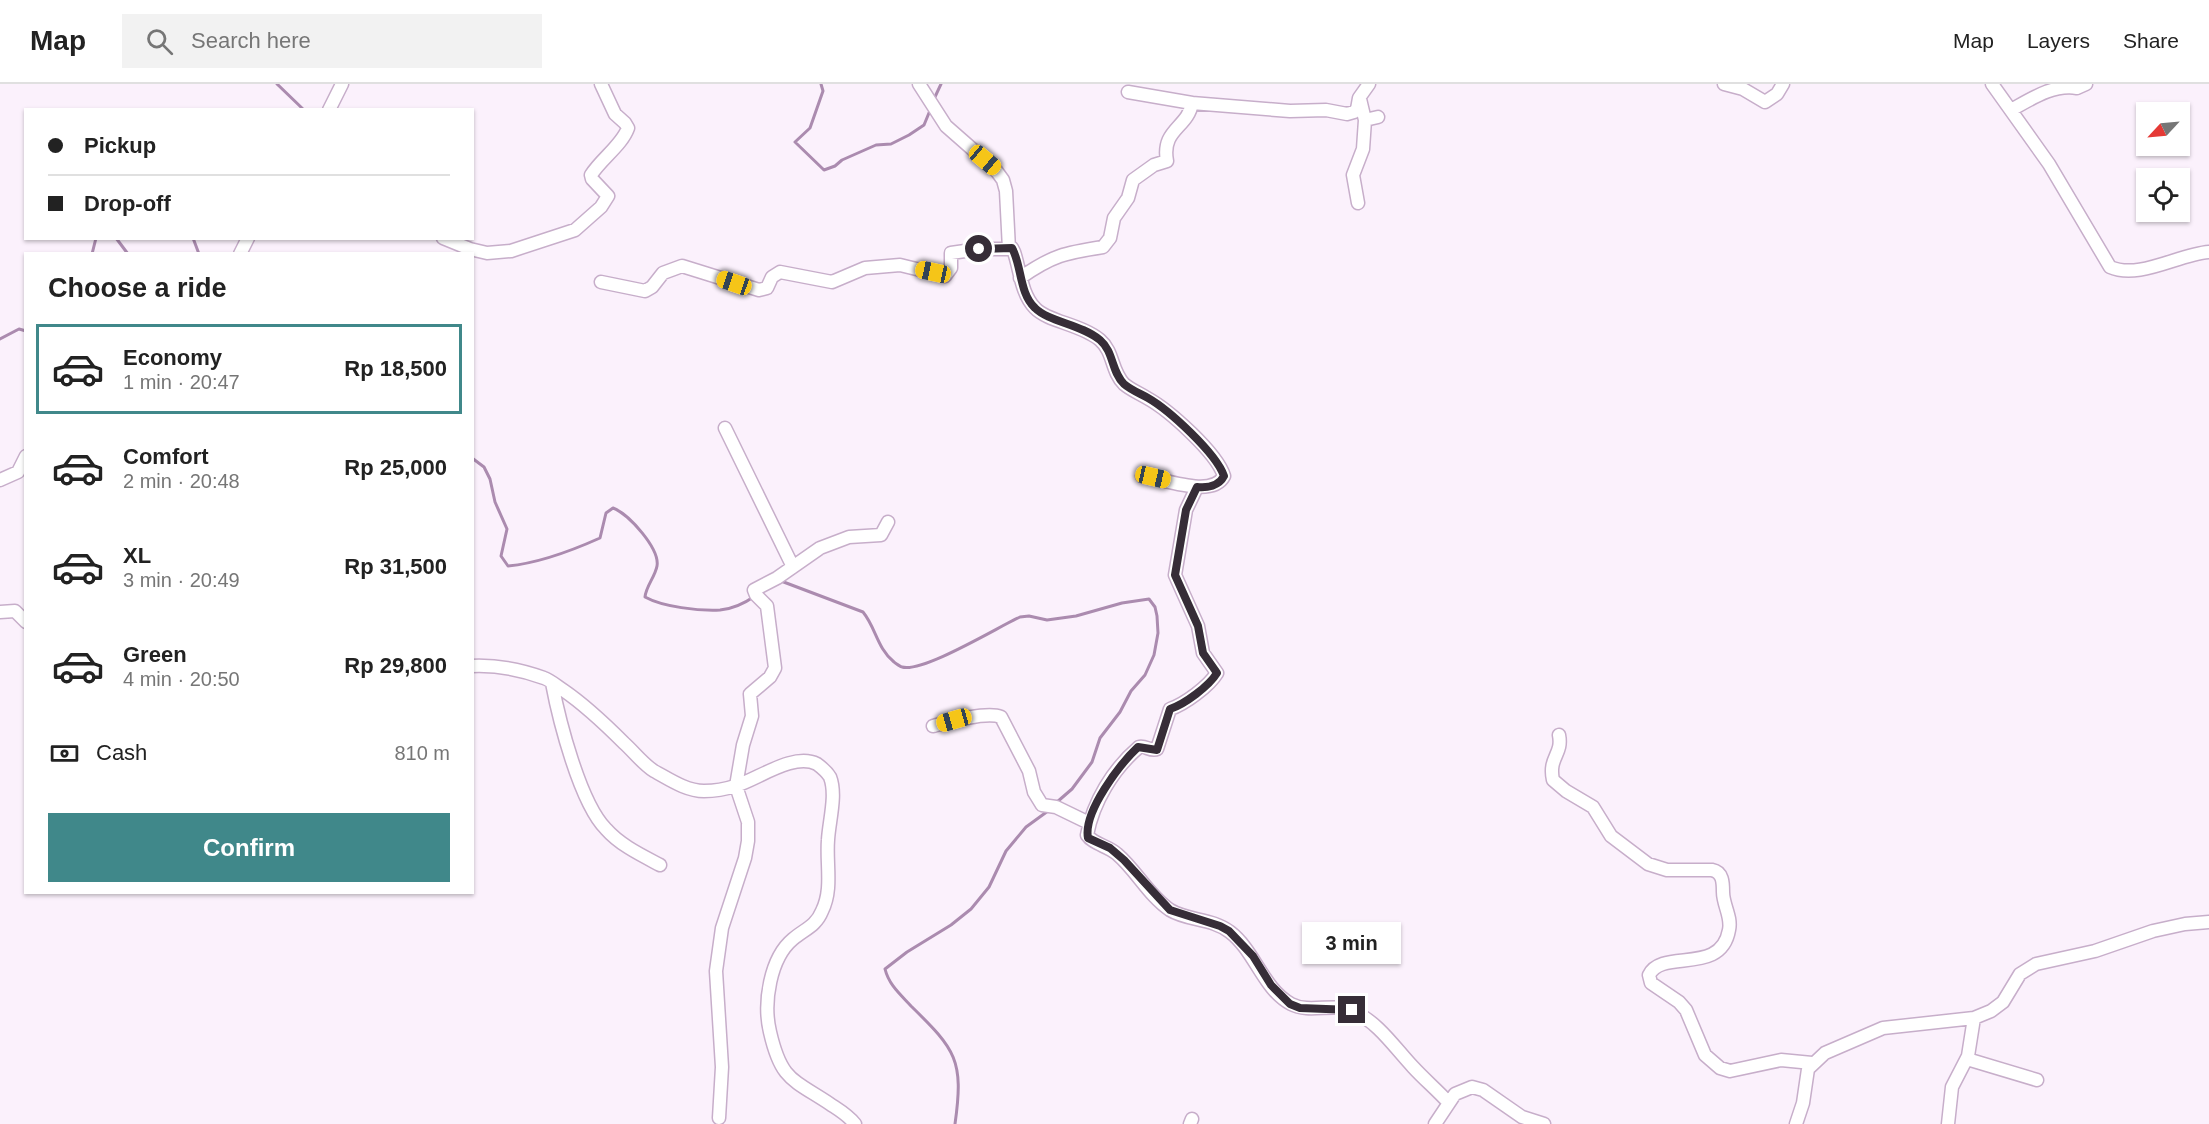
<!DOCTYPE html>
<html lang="en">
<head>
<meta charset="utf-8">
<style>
  :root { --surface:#fff; --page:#f2f2f2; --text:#222; --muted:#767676; --line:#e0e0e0; --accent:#40888a }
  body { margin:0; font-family:Helvetica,sans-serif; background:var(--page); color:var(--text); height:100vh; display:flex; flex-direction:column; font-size:22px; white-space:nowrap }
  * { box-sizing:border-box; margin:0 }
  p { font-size:20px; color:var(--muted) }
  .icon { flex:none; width:33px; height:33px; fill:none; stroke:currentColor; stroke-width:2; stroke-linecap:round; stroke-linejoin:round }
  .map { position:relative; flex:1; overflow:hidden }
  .sheet { position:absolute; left:24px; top:168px; width:450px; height:642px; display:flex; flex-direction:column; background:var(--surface); border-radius:0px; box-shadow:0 2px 4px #0004 }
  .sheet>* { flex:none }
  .banner { position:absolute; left:24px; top:24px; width:450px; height:132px; border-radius:0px; box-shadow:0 2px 4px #0004; display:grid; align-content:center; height:132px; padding:0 24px; background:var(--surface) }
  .needle { width:39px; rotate:244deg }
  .tools { position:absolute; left:2136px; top:18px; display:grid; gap:12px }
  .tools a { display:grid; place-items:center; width:54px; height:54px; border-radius:0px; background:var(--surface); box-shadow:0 2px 4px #0004; font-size:30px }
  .end { position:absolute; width:27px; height:27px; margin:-14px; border:8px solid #362d37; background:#fff; box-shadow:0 0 0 3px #fff }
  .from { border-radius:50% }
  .bubble { position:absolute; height:42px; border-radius:0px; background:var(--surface); box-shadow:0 2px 4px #0004; font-size:20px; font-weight:600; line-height:42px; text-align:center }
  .car { position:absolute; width:18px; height:36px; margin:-18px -9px; border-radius:8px; box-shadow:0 0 4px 2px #0007; background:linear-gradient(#f5c518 24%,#345 0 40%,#f5c518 0 76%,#345 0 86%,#f5c518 0) }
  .banner b { display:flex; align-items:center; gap:21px; height:57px; font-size:22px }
  .banner b+b { border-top:2px solid var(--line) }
  .banner i { width:15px; height:15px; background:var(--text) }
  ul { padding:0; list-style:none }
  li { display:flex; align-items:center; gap:18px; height:90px; margin:0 12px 9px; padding:0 12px; border:3px solid transparent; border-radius:0px }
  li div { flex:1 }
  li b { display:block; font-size:22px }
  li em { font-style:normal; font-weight:600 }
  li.active { border-color:var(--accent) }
  li>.icon { width:54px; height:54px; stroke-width:1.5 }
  h2 { padding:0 24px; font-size:27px; line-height:72px }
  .pay { display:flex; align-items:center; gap:15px; height:66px; padding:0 24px; font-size:22px }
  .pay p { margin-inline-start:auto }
  .action { display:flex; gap:12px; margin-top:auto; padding:12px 24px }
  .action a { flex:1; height:69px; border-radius:0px; background:var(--accent); color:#fff; font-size:24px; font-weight:600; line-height:69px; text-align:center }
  header { display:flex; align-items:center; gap:36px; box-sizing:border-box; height:84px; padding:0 30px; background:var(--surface); border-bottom:2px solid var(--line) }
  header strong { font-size:28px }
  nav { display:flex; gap:33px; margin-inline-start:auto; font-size:21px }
  .search { width:420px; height:54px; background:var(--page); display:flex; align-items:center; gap:15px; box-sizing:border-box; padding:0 21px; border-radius:0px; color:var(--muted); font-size:22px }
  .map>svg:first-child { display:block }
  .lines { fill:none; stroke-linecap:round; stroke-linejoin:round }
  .stream { stroke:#ab8baf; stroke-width:3 }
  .minor-casing { stroke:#c7aeca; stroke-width:15 }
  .minor { stroke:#fff; stroke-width:12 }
  .route { stroke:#362d37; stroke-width:8 }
</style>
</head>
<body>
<header>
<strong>Map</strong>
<div class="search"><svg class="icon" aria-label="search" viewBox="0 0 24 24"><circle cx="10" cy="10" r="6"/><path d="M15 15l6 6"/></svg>Search here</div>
<nav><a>Map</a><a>Layers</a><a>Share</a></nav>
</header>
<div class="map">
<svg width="2209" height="1040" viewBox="0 0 2209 1040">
  <rect width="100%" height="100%" fill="#fbf1fc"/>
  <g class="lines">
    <!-- stream -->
    <path class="stream" d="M277,0L304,26
      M821,0L823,7L810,44L795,58L824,86L835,82L842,76L876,61L891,60L909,51L924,41L931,24
      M934,15L941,0
      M116,154L128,170
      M193,154L199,170
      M92,170L96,154
      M0,255L19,245L26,247
      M472,374L484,383L490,395L495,418L507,445L501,472L508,482C540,479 571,467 600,454L606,429L613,424C629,430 660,465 657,482C655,493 646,502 645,513C663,523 699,527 720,526C732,525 745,519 755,512
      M781,497L863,528C876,544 877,564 894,578C895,579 901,583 902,583C923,589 998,543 1020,533L1029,532L1047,536L1076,532L1122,519L1149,515L1155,523L1157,532L1158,549L1154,571L1145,591L1131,607L1120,628L1100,654L1092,678L1072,705L1057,718
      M955,1040C964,976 956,966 911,922C900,910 889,901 885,885L907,868L951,841L971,825L989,803L1006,767L1026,743L1048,727"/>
    <defs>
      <path id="minor" d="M919,0L946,42L995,85L1003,96L1006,107L1009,165L1012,164L1014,168C1020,185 1021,210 1035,224C1048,238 1081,240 1100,256C1114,268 1111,287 1124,300C1131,306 1139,309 1147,314C1169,326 1217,369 1224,392C1212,415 1162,394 1142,392
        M1724,0L1743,5L1765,18L1777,10L1783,0
        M1992,0L2049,80L2110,183C2139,196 2179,170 2209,168
        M1128,8L1192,19
        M329,26L342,0
        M2011,26C2031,15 2053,0 2077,4L2086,0
        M1365,36L1378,33
        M1358,119L1353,91L1363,65L1365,36L1360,15
        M443,154L470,165L487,169L511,167L575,146L601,123L608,112L592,95L591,91C601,75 622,61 628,44L625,39L615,30L601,0
        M240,170L248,154
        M1020,194C1053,171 1065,169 1103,163L1110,154L1114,134L1128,114L1133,96L1154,81L1167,77C1161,45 1188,44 1192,19L1290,27L1326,26L1347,30L1354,28L1357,25L1359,14L1369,0
        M601,198L645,207L652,203L663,189L682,182L759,206L767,204L772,193L780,188L832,198L865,184L900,181L945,192L951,184V169L979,165H1009
        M725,344L793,483
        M0,396L18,388L26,372
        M1197,403L1186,426L1175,491L1198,542L1203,569L1217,589C1209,602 1185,620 1170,625L1157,665C1151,668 1145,661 1139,663C1113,685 1093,718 1087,751C1093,760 1108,762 1117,770C1136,786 1149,812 1170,826C1188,837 1212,834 1230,848C1255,867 1263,905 1291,920C1310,930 1334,918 1353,927C1378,938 1395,964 1413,983C1424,995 1437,1006 1448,1018
        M0,528L15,527L26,538
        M472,582C495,581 522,586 544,594C550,596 557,602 563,606C585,621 605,640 624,659C634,668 643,680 654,687C669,695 686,707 704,707C714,707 726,705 735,702C757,696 793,668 817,680C821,683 827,688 830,693C837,711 829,737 828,756C826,780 833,805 822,827C816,842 805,845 793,855C770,874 763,919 770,948C781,996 792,995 830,1020C839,1026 848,1031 855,1040
        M552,599C559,636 580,719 606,745C620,761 641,771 660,781
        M933,642C948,638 987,627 1001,633L1029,687L1034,708L1042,721L1056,723L1089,739
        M1559,651C1563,671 1548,673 1553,696L1566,707L1593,723L1611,752L1648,780L1667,786H1712C1723,788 1723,799 1723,808C1723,821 1732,833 1729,846C1721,892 1662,864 1649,891L1651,899L1679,918L1686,926L1705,971L1720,984L1730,987L1781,976L1812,979
        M1967,975L2037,996
        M719,1034L722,983L716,887L722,844L745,774L748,757V738L736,702L743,661L752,632L750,610L770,593L775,584L767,522L756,511L754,506L777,494L820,464L849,453L881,451L888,438
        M1190,1040L1192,1035
        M1435,1040L1455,1010L1472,1003L1483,1006L1522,1033L1544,1040
        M1796,1040L1803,1019L1808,985L1825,969L1883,944L1974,934L1991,927L2003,918L2020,890L2036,880L2095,867L2153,847L2185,840L2209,838
        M1948,1040L1952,1003L1968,972L1974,934"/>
    </defs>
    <!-- minor casing -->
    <use href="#minor" class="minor-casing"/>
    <!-- minor -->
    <use href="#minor" class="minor"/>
  </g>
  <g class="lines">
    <!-- route -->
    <path class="route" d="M979,165L1012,164C1022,182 1019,209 1035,224C1049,238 1081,240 1100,256C1114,268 1111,287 1124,300C1131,306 1139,309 1148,314C1169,326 1216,369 1224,392C1219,402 1207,404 1197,403L1186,426L1175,491L1198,542L1203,569L1217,589C1209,602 1185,620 1170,625L1157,666L1138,663C1120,680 1083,728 1088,754L1110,764L1124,776L1170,826L1220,842L1229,847L1253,872L1271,901L1290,920L1300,924L1352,926"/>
  </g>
</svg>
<div class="tools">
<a><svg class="needle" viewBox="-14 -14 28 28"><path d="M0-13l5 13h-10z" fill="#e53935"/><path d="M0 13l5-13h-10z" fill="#767676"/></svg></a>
<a><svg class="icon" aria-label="locate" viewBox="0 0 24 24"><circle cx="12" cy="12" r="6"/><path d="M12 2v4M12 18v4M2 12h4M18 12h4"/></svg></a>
</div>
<i class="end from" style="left:979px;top:165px"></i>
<i class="end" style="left:1352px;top:926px"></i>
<div class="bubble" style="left:1302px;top:838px;width:99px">3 min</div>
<i class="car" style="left:985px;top:76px;rotate:130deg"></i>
<i class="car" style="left:933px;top:188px;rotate:282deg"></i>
<i class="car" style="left:734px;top:199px;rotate:289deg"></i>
<i class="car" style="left:1153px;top:393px;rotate:103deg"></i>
<i class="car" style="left:954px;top:636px;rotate:254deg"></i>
<div class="banner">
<b><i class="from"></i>Pickup</b>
<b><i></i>Drop-off</b>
</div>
<section class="sheet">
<h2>Choose a ride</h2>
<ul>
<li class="active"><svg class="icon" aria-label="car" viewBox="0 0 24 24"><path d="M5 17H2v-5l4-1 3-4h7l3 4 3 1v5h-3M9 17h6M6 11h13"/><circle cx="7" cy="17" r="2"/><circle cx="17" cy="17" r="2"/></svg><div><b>Economy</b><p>1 min · 20:47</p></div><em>Rp 18,500</em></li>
<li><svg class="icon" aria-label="car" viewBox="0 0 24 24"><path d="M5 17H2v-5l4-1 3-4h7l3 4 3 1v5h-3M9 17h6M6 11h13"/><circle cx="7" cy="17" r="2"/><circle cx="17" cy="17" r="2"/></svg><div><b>Comfort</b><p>2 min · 20:48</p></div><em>Rp 25,000</em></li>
<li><svg class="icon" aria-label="car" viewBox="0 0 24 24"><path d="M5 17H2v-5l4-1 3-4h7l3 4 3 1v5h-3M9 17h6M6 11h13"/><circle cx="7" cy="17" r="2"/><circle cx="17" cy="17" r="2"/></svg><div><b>XL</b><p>3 min · 20:49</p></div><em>Rp 31,500</em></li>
<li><svg class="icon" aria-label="car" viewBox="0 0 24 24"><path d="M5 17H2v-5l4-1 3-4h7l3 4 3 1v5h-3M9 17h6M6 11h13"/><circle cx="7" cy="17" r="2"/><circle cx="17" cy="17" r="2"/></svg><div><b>Green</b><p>4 min · 20:50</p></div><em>Rp 29,800</em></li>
</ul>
<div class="pay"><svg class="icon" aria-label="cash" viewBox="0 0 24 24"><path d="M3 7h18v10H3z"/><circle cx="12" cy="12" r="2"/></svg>Cash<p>810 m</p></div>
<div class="action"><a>Confirm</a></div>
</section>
</div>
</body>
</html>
